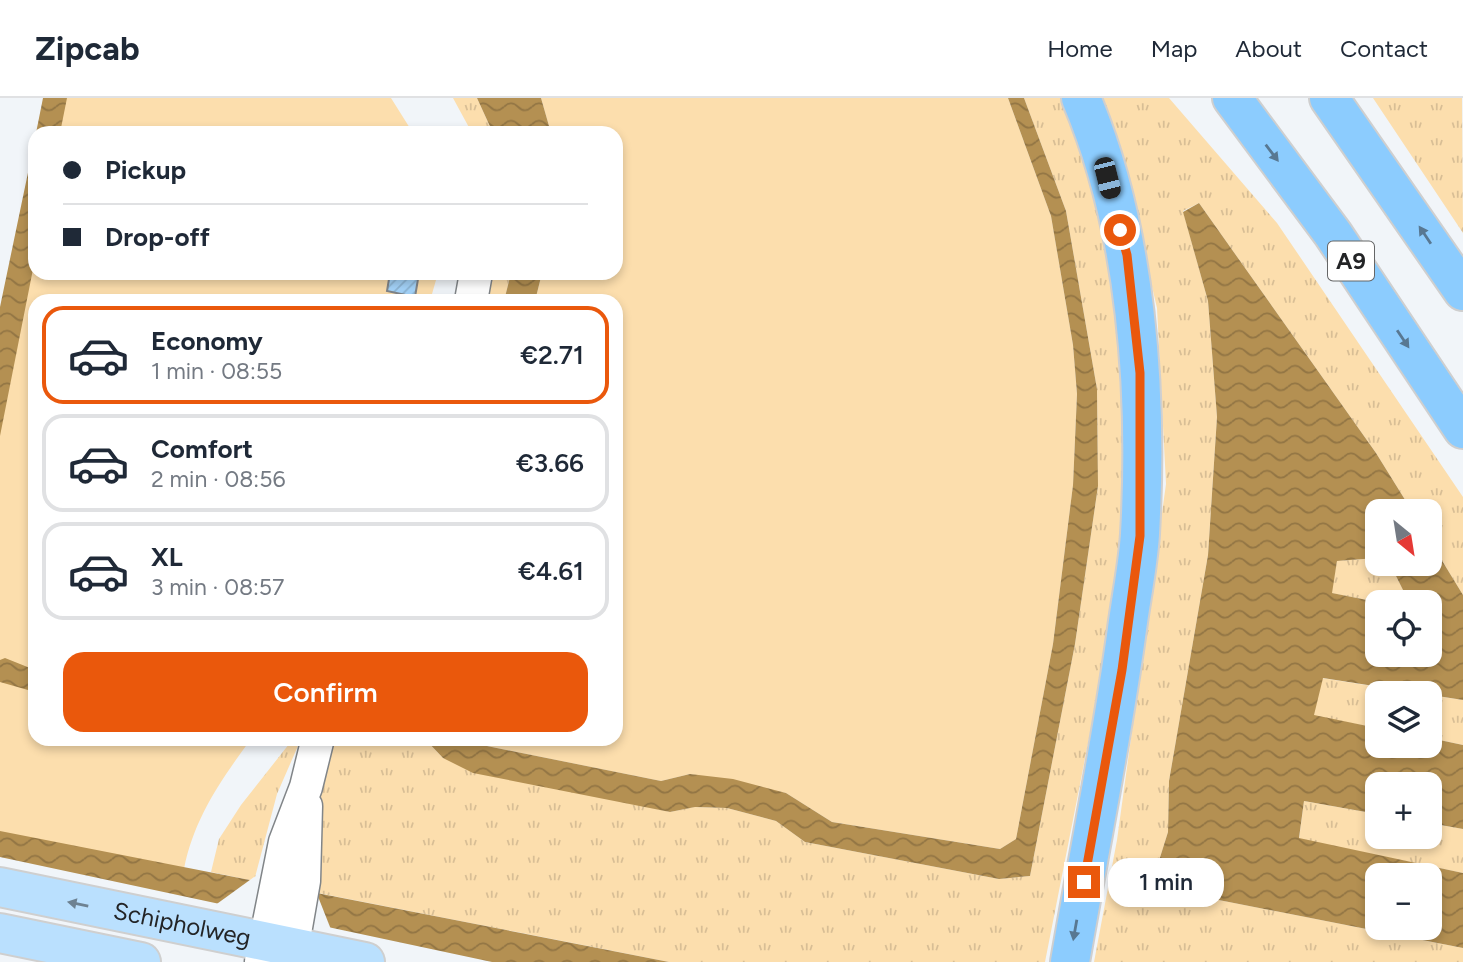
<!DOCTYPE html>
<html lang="en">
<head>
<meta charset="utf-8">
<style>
  :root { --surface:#fff; --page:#f2f2f3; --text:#1f2937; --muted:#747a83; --line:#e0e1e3; --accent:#ea580c }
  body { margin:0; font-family:Figtree,sans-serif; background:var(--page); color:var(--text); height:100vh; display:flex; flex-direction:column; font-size:26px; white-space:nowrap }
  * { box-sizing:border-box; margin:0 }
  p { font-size:23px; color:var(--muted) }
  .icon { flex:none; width:38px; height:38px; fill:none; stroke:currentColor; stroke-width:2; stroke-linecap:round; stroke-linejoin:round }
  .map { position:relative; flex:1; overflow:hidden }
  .side { position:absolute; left:28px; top:196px; width:595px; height:452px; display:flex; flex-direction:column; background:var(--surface); border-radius:21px; box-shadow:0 4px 10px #0003 }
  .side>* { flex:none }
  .banner { position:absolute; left:28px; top:28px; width:595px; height:154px; border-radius:21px; box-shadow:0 4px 10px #0003; display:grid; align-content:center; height:154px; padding:0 35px; background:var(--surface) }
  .needle { width:46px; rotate:150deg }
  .controls { position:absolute; left:1365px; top:401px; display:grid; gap:14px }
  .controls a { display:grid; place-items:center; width:77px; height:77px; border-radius:14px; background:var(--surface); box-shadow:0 4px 10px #0003; font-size:35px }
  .end { position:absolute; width:32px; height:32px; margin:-16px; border:9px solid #ea580c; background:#fff; box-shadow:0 0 0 4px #fff }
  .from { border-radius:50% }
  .bubble { position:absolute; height:49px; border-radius:21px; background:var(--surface); box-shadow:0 4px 10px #0003; font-size:23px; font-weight:600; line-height:49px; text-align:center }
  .car { position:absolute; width:21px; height:42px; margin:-21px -10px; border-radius:9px; box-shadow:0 0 5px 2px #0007; background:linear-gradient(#222 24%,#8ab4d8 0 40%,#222 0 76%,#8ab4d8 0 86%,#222 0) }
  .banner b { display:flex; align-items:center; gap:24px; height:66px; font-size:26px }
  .banner b+b { border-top:2px solid var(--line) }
  .banner i { width:18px; height:18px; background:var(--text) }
  ul { padding:12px 0 0; list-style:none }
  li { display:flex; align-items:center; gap:21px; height:98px; margin:0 14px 10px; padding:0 21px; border:4px solid var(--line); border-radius:21px }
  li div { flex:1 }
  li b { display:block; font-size:26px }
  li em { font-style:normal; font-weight:600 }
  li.selected { border-color:var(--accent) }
  li>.icon { width:63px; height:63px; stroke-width:1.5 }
  .cta { display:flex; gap:14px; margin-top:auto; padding:14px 35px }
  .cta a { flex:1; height:80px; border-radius:21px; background:var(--accent); color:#fff; font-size:28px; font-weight:600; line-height:80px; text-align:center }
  header { display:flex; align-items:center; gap:42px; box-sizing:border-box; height:98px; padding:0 35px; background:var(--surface); border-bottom:2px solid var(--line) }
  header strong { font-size:33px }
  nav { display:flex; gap:38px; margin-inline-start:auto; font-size:24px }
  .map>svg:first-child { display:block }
  .grass { fill:url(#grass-tufts) }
  .park { fill:#fcdead }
  .water { fill:url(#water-waves); fill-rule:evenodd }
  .pier { fill:#f1f5f9 }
  .building { fill:url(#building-hatch); stroke:#818589; stroke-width:2 }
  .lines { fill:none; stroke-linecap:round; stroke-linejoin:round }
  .minor-casing { stroke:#818588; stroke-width:35 }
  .major-casing { stroke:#cfcfcf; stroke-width:42 }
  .highway-casing { stroke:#cfcfcf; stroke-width:42 }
  .minor { stroke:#fff; stroke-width:32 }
  .major { stroke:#bae0fe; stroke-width:38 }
  .highway { stroke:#8cccfe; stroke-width:38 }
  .oneway { fill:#587892 }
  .oneway2 { fill:#6e8292 }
  .route { stroke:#ea580c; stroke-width:9 }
  .labels { text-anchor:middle; stroke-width:7; stroke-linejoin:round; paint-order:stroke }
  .shield { fill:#fff; stroke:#656667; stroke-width:2 }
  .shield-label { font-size:23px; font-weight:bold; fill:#232426 }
  .street-label { font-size:24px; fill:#232426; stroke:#fff }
</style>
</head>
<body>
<header>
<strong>Zipcab</strong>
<nav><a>Home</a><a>Map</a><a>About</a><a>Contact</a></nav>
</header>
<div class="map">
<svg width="1463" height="864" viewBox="0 0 1463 864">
  <defs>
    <pattern id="grass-tufts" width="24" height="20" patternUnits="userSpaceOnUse" patternTransform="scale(1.75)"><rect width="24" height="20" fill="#fcdead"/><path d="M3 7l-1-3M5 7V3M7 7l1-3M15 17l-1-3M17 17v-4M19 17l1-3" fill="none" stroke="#d8be95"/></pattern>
    <pattern id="water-waves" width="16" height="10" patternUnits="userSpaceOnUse" patternTransform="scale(1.75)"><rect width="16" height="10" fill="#b49052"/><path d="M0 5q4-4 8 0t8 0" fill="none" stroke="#927544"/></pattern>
    <pattern id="building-hatch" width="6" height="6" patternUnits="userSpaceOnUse" patternTransform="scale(1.75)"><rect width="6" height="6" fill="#a5d4fa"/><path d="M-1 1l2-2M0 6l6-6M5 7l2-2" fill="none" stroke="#8eb6d6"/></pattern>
  </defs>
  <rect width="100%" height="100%" fill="#f1f5f9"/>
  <!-- grass -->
  <path class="grass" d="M453,0H477L493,35H472Z
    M1024,0H1065L1120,178L1130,432L1045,864H669L318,795L317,729L328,640L425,641L443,660L670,714L694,709L727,710L776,723L805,744L999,781L1030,778L1075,546L1098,388L1097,291L1066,113Z
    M1097,0H1169L1277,125L1463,399V497L1430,443V413H1412L1376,355L1199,105L1183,113L1208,203L1217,319L1208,457L1169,683L1168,734L1157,769L1168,792L1463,850V864H1094L1117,742L1166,386L1157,210L1121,56Z
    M1373,0H1462L1463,135Z
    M490,175H511L504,203H485Z
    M1377,460V466H1390L1409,504H1377L1331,495L1337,463Z
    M1322,580L1416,595H1377V630L1313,618Z
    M1430,597L1463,602V647L1430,640Z
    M293,641H301L277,696L254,783L211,774L219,741L241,707Z
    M1304,703L1377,716V738H1430V725L1463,731V775L1299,741Z"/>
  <!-- park -->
  <path class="park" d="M66,0H391L413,35H59Z
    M541,0H1008L1051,118L1073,247L1077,296L1073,387L1053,546L1016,741L1000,751L832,724L786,695L690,676L661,683L487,648L469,641L616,640V203H535L542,175H616V35H551Z
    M35,156V175H438L430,203H35V640L251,641C221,682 194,720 184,771L0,734V333Z"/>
  <!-- water -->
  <path class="water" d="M43,0H67L60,35H36Z
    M477,0H541L551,35H493Z
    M1008,0H1024L1066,113L1097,291L1098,388L1075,546L1030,778L999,781L805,744L776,723L727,710L695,709L670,714L473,675L443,660L425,641H469L487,648L661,683L690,676L733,681L786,695L832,724L1000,751L1016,741L1053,546L1073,387L1077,296L1073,247L1051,118Z
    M35,41V161L0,338V209Z
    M1199,105L1376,355L1412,413H1377V460L1337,463L1332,495L1377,504V556H1430V504H1409L1390,466H1430V443L1463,497V602L1323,580L1314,617L1377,630V648H1430V640L1463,647V731L1430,725V686H1377V716L1304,703L1299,740L1463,775V850L1168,792L1157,769L1168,734L1169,683L1208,457L1217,319L1208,203L1183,114ZM1430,777V830H1377V777Z
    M511,175H542L535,203H504Z
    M5,560L35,572V594L0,584V562Z
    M0,733L669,864H492L0,759Z"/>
  <!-- pier -->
  <path class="pier" d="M254,779L315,791L332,834L214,808Z"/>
  <!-- building -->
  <path class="building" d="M390,175H419L415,199L387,193Z"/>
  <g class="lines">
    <defs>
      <path id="minor" d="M471,203L476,175
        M261,864L285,744L306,689L318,640
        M290,864L304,783L306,708"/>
      <g id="major">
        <path id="s1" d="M0,789L365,864"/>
        <path d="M0,835L141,864"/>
      </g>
      <path id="highway" d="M1232,0L1333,136L1463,331
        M1329,0L1463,193
        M1070,864C1089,753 1112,642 1127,531C1131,500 1138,468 1140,436C1148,294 1137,132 1081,0"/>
    </defs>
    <!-- minor casing -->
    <use href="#minor" class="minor-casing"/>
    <!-- major casing -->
    <use href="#major" class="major-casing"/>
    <!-- highway casing -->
    <use href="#highway" class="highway-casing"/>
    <!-- minor -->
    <use href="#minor" class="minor"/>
    <!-- major -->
    <use href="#major" class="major"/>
    <!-- highway -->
    <use href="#highway" class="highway"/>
  </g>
  <!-- one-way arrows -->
  <defs><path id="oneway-solid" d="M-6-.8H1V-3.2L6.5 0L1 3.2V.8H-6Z" transform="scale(1.75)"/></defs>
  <g class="oneway">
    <use href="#oneway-solid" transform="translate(1272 55) rotate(53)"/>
    <use href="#oneway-solid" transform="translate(1425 137) rotate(-124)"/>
    <use href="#oneway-solid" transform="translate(1403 241) rotate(56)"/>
    <use href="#oneway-solid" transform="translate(1075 832) rotate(100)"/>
  </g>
  <use class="oneway2" href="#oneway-solid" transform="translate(78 806) rotate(-168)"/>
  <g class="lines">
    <!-- route -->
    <path class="route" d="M1084,784L1122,572L1140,438V275L1127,157L1120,132"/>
  </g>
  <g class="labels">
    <!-- shield labels -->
    <rect class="shield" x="1328" y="143.5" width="46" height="39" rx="5"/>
    <g class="shield-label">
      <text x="1351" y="171">A9</text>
    </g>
    <!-- street labels -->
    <g class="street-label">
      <text dy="8" stroke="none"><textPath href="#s1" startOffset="186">Schipholweg</textPath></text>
    </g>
  </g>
</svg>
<div class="controls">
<a><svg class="needle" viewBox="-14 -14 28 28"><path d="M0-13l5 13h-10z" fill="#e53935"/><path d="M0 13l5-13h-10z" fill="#747a83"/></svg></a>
<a><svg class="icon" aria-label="locate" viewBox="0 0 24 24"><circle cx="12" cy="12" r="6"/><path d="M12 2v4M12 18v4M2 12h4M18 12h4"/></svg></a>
<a><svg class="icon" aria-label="layers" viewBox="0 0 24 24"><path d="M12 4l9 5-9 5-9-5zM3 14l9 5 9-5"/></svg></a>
<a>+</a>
<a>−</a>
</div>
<i class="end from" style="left:1120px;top:132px"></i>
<i class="end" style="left:1084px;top:784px"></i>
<div class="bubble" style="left:1108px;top:760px;width:116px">1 min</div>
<i class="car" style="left:1107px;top:80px;rotate:166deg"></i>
<div class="banner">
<b><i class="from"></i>Pickup</b>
<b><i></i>Drop-off</b>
</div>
<section class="side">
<ul>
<li class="selected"><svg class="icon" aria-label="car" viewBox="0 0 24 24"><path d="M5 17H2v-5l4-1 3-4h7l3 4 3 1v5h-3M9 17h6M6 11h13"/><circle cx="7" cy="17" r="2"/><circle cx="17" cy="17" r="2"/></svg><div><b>Economy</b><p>1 min · 08:55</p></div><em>€2.71</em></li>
<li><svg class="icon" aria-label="car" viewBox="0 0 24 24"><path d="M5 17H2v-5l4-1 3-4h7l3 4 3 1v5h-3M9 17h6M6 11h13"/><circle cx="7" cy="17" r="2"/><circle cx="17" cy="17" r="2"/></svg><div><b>Comfort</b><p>2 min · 08:56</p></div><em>€3.66</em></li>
<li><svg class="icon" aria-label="car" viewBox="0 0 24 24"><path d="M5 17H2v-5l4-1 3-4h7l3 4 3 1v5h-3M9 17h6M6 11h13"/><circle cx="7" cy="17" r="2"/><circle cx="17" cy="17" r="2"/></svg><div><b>XL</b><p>3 min · 08:57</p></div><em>€4.61</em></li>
</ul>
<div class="cta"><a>Confirm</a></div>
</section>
</div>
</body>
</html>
